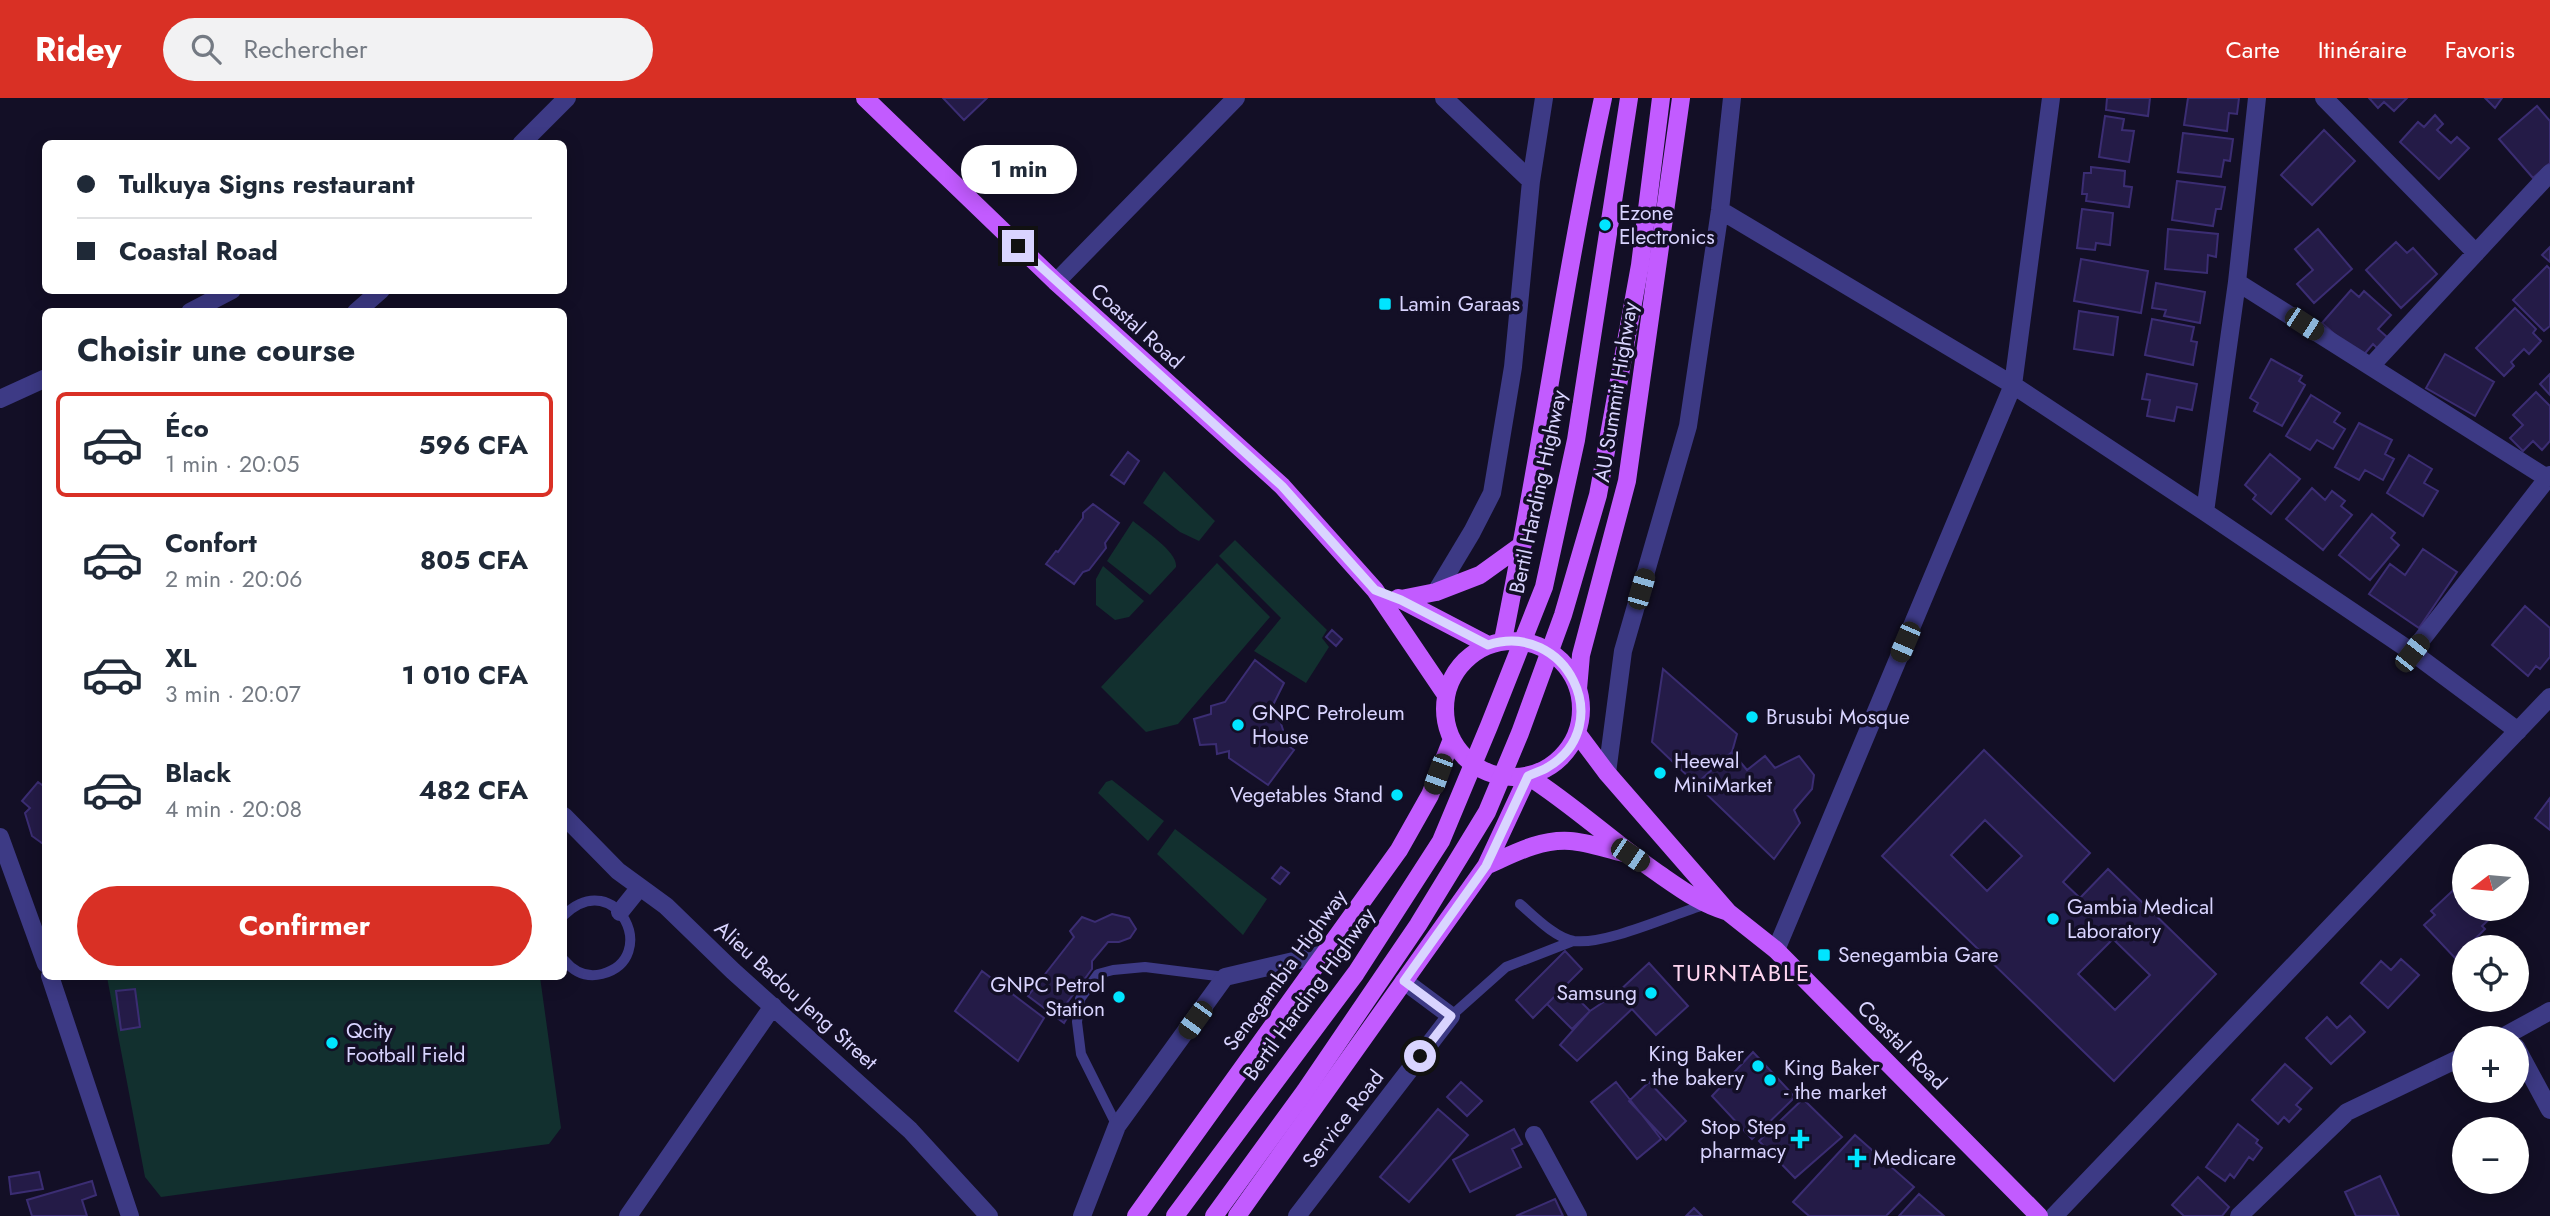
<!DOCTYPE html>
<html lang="fr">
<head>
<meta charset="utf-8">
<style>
  :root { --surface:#fff; --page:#f2f2f3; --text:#1f2937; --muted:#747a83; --line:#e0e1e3; --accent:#d93025 }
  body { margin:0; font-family:Jost,sans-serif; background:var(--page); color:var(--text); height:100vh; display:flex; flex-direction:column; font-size:26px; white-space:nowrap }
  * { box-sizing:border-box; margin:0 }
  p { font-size:23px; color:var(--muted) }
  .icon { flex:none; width:38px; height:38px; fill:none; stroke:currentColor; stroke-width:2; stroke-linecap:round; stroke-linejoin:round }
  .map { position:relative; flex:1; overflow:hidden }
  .sheet { position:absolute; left:42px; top:210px; width:525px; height:672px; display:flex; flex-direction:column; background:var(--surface); border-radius:10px; box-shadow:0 4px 18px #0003 }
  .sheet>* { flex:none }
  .hud { position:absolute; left:42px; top:42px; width:525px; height:154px; border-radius:10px; box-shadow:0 4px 18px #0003; display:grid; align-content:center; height:154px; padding:0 35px; background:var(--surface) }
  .needle { width:46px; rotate:254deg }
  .buttons { position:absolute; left:2452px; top:746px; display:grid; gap:14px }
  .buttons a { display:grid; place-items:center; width:77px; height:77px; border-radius:50%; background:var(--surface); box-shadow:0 4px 18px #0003; font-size:35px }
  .end { position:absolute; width:32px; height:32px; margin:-16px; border:9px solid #d9d4ff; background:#111; box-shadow:0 0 0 4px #111 }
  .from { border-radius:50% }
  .bubble { position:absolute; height:49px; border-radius:24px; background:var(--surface); box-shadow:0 4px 18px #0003; font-size:23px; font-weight:700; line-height:49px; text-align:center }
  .car { position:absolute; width:21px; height:42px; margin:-21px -10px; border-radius:9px; box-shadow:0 0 5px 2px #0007; background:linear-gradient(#222 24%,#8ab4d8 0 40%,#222 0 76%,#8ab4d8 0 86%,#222 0) }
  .hud b { display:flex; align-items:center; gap:24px; height:66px; font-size:26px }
  .hud b+b { border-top:2px solid var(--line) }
  .hud i { width:18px; height:18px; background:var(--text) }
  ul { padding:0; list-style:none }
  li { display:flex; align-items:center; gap:21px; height:105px; margin:0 14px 10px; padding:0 21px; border:4px solid transparent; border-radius:10px }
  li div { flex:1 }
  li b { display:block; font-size:26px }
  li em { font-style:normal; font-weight:700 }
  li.active { border-color:var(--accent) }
  li>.icon { width:63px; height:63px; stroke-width:1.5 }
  h2 { padding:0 35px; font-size:32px; line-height:84px }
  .primary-button { display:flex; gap:14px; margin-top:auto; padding:14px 35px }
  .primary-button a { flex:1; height:80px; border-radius:42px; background:var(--accent); color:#fff; font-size:28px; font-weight:700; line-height:80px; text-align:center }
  header { display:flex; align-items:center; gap:42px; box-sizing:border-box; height:98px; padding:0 35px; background:var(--accent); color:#fff }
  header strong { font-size:33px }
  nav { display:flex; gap:38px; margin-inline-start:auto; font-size:24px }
  .search { width:490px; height:63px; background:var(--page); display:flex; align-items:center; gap:18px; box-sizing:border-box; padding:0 24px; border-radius:38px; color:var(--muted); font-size:26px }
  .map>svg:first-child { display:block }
  .green { fill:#12302f }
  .building { fill:#241b47; stroke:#3b2d73; stroke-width:2; fill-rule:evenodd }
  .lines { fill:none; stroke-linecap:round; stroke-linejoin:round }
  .lane { stroke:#3d3a85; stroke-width:10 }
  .street { stroke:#3d3a85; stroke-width:18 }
  .primary { stroke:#c25bff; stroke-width:18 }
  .primary-bridge { stroke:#c25bff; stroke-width:18 }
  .route { stroke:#d9d4ff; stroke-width:9 }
  .poi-dot { fill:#00e5ff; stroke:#130f26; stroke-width:2.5 }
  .labels { text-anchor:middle; stroke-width:7; stroke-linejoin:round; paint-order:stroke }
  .poi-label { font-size:21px; fill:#d9d4ff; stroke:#130f26; text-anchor:start }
  .street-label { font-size:21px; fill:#d9d4ff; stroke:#130f26 }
  .quarter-label { font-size:24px; letter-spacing:2px; fill:#ffd6f0; stroke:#130f26 }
</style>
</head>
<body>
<header>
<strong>Ridey</strong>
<div class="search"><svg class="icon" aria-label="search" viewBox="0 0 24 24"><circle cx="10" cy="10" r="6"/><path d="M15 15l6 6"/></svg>Rechercher</div>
<nav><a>Carte</a><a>Itinéraire</a><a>Favoris</a></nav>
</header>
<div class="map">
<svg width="2550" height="1118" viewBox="0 0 2550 1118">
  <rect width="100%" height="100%" fill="#130f26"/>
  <!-- green -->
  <path class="green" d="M1164,373L1215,423L1199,443L1180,434L1143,405Z
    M1133,423C1145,433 1178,454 1176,469L1150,497L1107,463Z
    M1235,442L1327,532L1322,540L1329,549L1306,585L1254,553L1281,520L1219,458Z
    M1217,465L1270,519L1178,626L1146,634L1101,589Z
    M1103,468L1144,503L1129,519L1115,522L1096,507V481Z
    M1112,682L1164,723L1148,743L1098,695L1106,684Z
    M1175,731L1267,801L1243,837L1157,756Z
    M107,879H540L561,1030L549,1046L161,1099L145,1079Z"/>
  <!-- building -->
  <path class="building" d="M943,0H987L964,22Z
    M2107,0H2150L2148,18L2106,12Z
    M2188,0H2239L2237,16L2229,15L2227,33L2184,27Z
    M2369,0H2407L2394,13L2384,4L2378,10Z
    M2485,0H2502L2495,10Z
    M2537,8L2550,23V65L2533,80L2499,41Z
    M2435,17L2443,26L2437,32L2451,45L2457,39L2469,50L2439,81L2400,44L2418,24L2424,29Z
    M2105,18L2124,21L2122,32L2134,33L2129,64L2099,59Z
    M2324,32L2355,63L2312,107L2281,77Z
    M2183,35L2233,41L2230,63L2224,62L2221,79L2178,74Z
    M2091,69L2125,73L2124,88L2132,89L2129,109L2086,103L2087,96H2082L2084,75H2091Z
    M2177,83L2225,89L2221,111H2216L2213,128L2172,122Z
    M2082,111L2113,115L2110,147L2096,145L2095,152L2077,150Z
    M2168,131L2218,136L2216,159L2208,157L2207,175L2165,171Z
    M2318,131L2352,171L2314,205L2297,186L2313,172L2295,151Z
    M2396,144L2407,155L2413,150L2437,176L2401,210L2366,172Z
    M2550,149V164L2542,157Z
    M2081,161L2148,173L2141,215L2074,203Z
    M2547,168L2550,171V228L2544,233L2513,202Z
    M2156,185L2205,194L2200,225L2164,218L2166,212L2152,210Z
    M2351,192L2359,199L2364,193L2391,217L2378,231L2387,239L2378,251L2373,246L2361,260L2322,225Z
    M2515,210L2536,231L2533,235L2541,243L2529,256L2524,251L2511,264L2514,268L2504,278L2476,250Z
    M2079,213L2118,219L2113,257L2074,251Z
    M2152,221L2194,229L2191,243L2197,244L2193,267L2145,257Z
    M2445,256L2494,284L2475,318L2426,290Z
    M2271,261L2302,278L2299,283L2305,287L2282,328L2254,313L2258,305L2250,300Z
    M2147,276L2197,286L2192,312L2177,309L2174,323L2147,318L2150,302L2142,301Z
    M2550,276V297L2540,286Z
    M2536,294L2550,308V343L2542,352L2533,343L2523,353L2510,340L2523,327L2513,317Z
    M2311,297L2340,315L2334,324L2345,331L2333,351L2317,342L2310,352L2286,338Z
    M2359,325L2392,342L2385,356L2394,361L2383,382L2365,372L2359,382L2335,369Z
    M1128,354L1139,363L1124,386L1111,377Z
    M2270,356L2300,381L2271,416L2253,401L2256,397L2245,387Z
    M2409,357L2432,371L2424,385L2438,393L2423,418L2387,395Z
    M2312,390L2325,402L2332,393L2345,403L2341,408L2352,417L2323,452L2286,421Z
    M1093,406L1119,425L1105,445L1106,450L1089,472L1083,474L1074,486L1046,466L1056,453L1058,454L1083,420V415Z
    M2372,416L2395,435L2391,440L2399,447L2370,482L2339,457Z
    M2423,451L2457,474L2419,530L2369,496L2390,466L2405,477Z
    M2525,508L2550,530V559L2540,571L2536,568L2528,578L2492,547Z
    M1332,532L1342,541L1336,548L1326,539Z
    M1255,562L1284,585L1273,607L1277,613L1283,632L1279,641L1294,652L1268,687L1229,660V653L1217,656L1216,646L1200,647L1194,621L1211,616V608L1225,604Z
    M1663,571L1737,636L1732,654L1696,686L1652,644Z
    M1984,652L2090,755L2063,784L2080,800L2108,771L2216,876L2114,983L1882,758ZM1985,722L2022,758L1987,793L1951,757ZM2113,841L2150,877L2115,912L2078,876Z
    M1732,654L1747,672L1765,658L1775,670L1799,658L1814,677L1812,691L1794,712L1800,725L1774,761L1696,686Z
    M38,684L46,690V748L32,738L25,715L30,710L22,703Z
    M2550,700V732L2535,720Z
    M1281,769L1289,775L1280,786L1272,780Z
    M2464,782V810H2496L2498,813L2482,828L2485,831L2467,849H2464L2455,860L2424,827L2435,817L2431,813Z
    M1112,816L1129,820L1136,831L1130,840L1119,844H1108L1092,863V871L1064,909L1070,915L1064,925L1028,898L1074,839L1070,833L1082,819L1095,824Z
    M1565,853L1582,871L1533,920L1516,902Z
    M2401,861L2419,877L2388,910L2361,885L2381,863L2391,872Z
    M1649,865L1688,908L1656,937L1617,895Z
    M982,873L1044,920L1018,963L955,913Z
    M1565,888L1590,913L1572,931L1547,906Z
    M135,891L140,929L121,932L116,893Z
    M1617,895L1632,911L1577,963L1560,947L1590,913Z
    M2350,918L2365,934L2331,966L2306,940L2327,919L2337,930Z
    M1753,954L1795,999L1752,1041L1712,998Z
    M2285,966L2312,990L2296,1007L2301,1011L2289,1024L2284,1019L2278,1026L2252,1002Z
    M1461,984L1482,1003L1467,1018L1447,999Z
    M1616,984L1661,1041L1637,1061L1591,1004Z
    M1649,984L1686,1023L1666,1042L1629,1003Z
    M1803,1001L1842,1039L1795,1080L1759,1043Z
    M1438,1011L1468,1037L1409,1104L1380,1079Z
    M2238,1026L2258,1042L2256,1045L2262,1050L2253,1062L2249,1059L2234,1080L2230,1076L2225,1083L2206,1069Z
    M1514,1031L1522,1046L1512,1051L1521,1069L1470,1094L1453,1062Z
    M1855,1037L1914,1089L1886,1118H1809L1793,1104Z
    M39,1074L43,1091L11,1096L9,1079Z
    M2380,1078L2399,1118H2356L2345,1094Z
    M2198,1079L2229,1109L2222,1118H2184L2172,1107Z
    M92,1083L96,1097L82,1102L87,1118H32L27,1102Z
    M1919,1096L1944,1118H1899Z
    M1555,1101L1563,1118H1516Z
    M1694,1110L1702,1118H1686Z"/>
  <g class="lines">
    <!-- lane -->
    <path class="lane" d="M1520,806C1534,818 1555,840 1574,843C1606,847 1671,817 1704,807
      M564,817C617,767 661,861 602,876C587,880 574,874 564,862
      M1451,918L1506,869L1573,843
      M1117,1028L1081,956L1077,924L1080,901L1098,876L1113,872L1145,869L1225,879"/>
    <!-- street -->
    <path class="street" d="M1444,0L1531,83
      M2324,0L2476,155
      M521,46L567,0
      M1720,112L2013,287L2205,414L2412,554L2550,377
      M1056,184L1236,0
      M2237,184L2547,380
      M190,214L232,192
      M356,214L381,192
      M2371,268L2550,75
      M0,301L46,280
      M2205,414L2237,184L2257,0
      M1436,494L1472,434L1492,395L1513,269L1531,83L1544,0
      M2412,554L2518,633
      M1607,675L1623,553L1688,328L1720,112L1732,0
      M564,718L618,773L666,808L733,873L910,1032L989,1118
      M0,739L46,866
      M620,814L640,789
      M1776,852L2013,287L2051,0
      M50,878L130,1118
      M2501,940L2550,913
      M2516,949L2550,1012
      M1534,1037L1578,1118
      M628,1118L773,908
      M1082,1118L1117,1028L1225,879L1324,856
      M1297,1118L1451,918L1404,883
      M2054,1118L2550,599
      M2239,1118L2347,1014L2464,958"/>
    <!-- primary -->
    <path class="primary" d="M865,0L1056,184L1282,388L1375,492L1446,597
      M1398,500L1488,547
      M1401,501L1436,494L1480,477L1523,446
      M1503,542C1540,362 1564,180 1603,0
      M1445 611a68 68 0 1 1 136 0a68 68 0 1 1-136 0Z
      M1578,591L1581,557L1627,383L1681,0
      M1577,635L1607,675L1728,814L1776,852L2039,1118
      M1486,768C1513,756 1539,741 1570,743C1587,744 1606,751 1624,755
      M1136,1118L1399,752L1430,697L1452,641
      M1237,1118L1486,768L1528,678C1575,708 1616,747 1662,778C1685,794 1702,806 1728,814"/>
    <!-- primary-bridge -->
    <path class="primary-bridge" d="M1175,1118L1356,875L1441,743L1489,628L1544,489L1576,342L1629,0
      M1214,1118L1305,993L1418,827L1487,714L1520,635L1563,517L1598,397L1640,167L1661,0"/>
  </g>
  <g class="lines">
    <!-- route -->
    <path class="route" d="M1018,148L1282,388L1375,492L1401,502L1488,547C1566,522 1618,627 1548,669C1542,673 1534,675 1528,678L1486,768L1404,883L1451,918L1420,958"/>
  </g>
  <!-- markers -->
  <g class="poi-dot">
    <circle cx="1605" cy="127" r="7"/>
    <rect x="1378" y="199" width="14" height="14" rx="3.5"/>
    <circle cx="1752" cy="619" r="7"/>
    <circle cx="1238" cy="627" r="7"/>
    <circle cx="1660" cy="675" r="7"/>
    <circle cx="1397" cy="697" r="7"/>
    <circle cx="2053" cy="821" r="7"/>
    <rect x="1817" y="850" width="14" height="14" rx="3.5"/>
    <circle cx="1651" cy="895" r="7"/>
    <circle cx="1119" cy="899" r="7"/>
    <circle cx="332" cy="945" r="7"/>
    <circle cx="1758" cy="968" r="7"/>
    <circle cx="1770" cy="982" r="7"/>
    <path d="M1796.5 1030.5h7v7h7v7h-7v7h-7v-7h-7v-7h7z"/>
    <path d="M1853.5 1049.5h7v7h7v7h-7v7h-7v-7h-7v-7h7z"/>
  </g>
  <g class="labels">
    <!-- poi labels -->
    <g class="poi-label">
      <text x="1619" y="122">Ezone<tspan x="1619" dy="24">Electronics</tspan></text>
      <text x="1399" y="213">Lamin Garaas</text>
      <text x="1252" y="622">GNPC Petroleum<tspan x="1252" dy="24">House</tspan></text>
      <text x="1766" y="626">Brusubi Mosque</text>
      <text x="1674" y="670">Heewal<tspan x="1674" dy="24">MiniMarket</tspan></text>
      <text x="1383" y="704" text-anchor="end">Vegetables Stand</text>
      <text x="2067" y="816">Gambia Medical<tspan x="2067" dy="24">Laboratory</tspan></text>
      <text x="1838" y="864">Senegambia Gare</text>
      <text x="1105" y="894" text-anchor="end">GNPC Petrol<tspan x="1105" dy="24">Station</tspan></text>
      <text x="1637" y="902" text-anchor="end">Samsung</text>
      <text x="346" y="940">Qcity<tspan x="346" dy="24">Football Field</tspan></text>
      <text x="1744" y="963" text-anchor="end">King Baker<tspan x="1744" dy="24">- the bakery</tspan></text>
      <text x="1784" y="977">King Baker<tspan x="1784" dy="24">- the market</tspan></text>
      <text x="1786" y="1036" text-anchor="end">Stop Step<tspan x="1786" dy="24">pharmacy</tspan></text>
      <text x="1873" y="1067">Medicare</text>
    </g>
    <!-- street labels -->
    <g class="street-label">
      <text transform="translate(1137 228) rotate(42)" y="7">Coastal Road</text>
      <text transform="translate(1616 294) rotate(-81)" y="7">AU Summit Highway</text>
      <text transform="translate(1538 394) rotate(-78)" y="7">Bertil Harding Highway</text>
      <text transform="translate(1285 872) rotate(-54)" y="7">Senegambia Highway</text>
      <text transform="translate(1309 896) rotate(-54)" y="7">Bertil Harding Highway</text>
      <text transform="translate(796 897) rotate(42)" y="7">Alieu Badou Jeng Street</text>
      <text transform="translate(1902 947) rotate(45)" y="7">Coastal Road</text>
      <text transform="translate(1343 1021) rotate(-52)" y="7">Service Road</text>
    </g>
    <!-- quarter labels -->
    <g class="quarter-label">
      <text x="1742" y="883">TURNTABLE</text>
    </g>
  </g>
</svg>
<div class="buttons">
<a><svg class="needle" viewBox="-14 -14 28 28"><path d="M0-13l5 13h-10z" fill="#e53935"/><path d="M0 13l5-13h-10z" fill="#747a83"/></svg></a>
<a><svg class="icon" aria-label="locate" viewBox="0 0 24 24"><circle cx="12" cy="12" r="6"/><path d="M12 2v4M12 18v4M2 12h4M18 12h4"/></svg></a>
<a>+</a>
<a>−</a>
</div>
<i class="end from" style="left:1420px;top:958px"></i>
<i class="end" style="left:1018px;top:148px"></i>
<div class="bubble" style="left:961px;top:47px;width:116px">1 min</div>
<i class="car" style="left:2304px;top:226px;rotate:123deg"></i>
<i class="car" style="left:1641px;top:491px;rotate:16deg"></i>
<i class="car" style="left:1905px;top:544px;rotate:203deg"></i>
<i class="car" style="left:2412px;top:555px;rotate:38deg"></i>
<i class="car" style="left:1438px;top:676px;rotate:200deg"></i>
<i class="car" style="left:1630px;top:757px;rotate:124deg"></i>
<i class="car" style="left:1195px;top:922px;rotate:216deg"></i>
<div class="hud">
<b><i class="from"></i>Tulkuya Signs restaurant</b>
<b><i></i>Coastal Road</b>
</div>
<section class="sheet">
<h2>Choisir une course</h2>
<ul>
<li class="active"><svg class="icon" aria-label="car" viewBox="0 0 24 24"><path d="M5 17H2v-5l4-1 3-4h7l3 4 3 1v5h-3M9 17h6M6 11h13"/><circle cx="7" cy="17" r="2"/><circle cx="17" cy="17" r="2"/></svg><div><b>Éco</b><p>1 min · 20:05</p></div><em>596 CFA</em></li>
<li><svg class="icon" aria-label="car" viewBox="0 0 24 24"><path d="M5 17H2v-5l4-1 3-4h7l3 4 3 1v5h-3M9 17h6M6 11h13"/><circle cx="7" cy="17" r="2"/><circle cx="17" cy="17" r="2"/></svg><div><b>Confort</b><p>2 min · 20:06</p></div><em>805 CFA</em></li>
<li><svg class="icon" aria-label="car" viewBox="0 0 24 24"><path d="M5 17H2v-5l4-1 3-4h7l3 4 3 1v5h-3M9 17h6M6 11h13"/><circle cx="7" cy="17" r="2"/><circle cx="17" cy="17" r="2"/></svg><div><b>XL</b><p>3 min · 20:07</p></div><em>1 010 CFA</em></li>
<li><svg class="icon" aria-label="car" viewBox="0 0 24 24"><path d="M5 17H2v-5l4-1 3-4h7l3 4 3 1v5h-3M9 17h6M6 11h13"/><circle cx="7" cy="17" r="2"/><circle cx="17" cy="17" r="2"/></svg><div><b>Black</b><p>4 min · 20:08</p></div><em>482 CFA</em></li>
</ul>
<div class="primary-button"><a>Confirmer</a></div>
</section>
</div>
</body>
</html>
